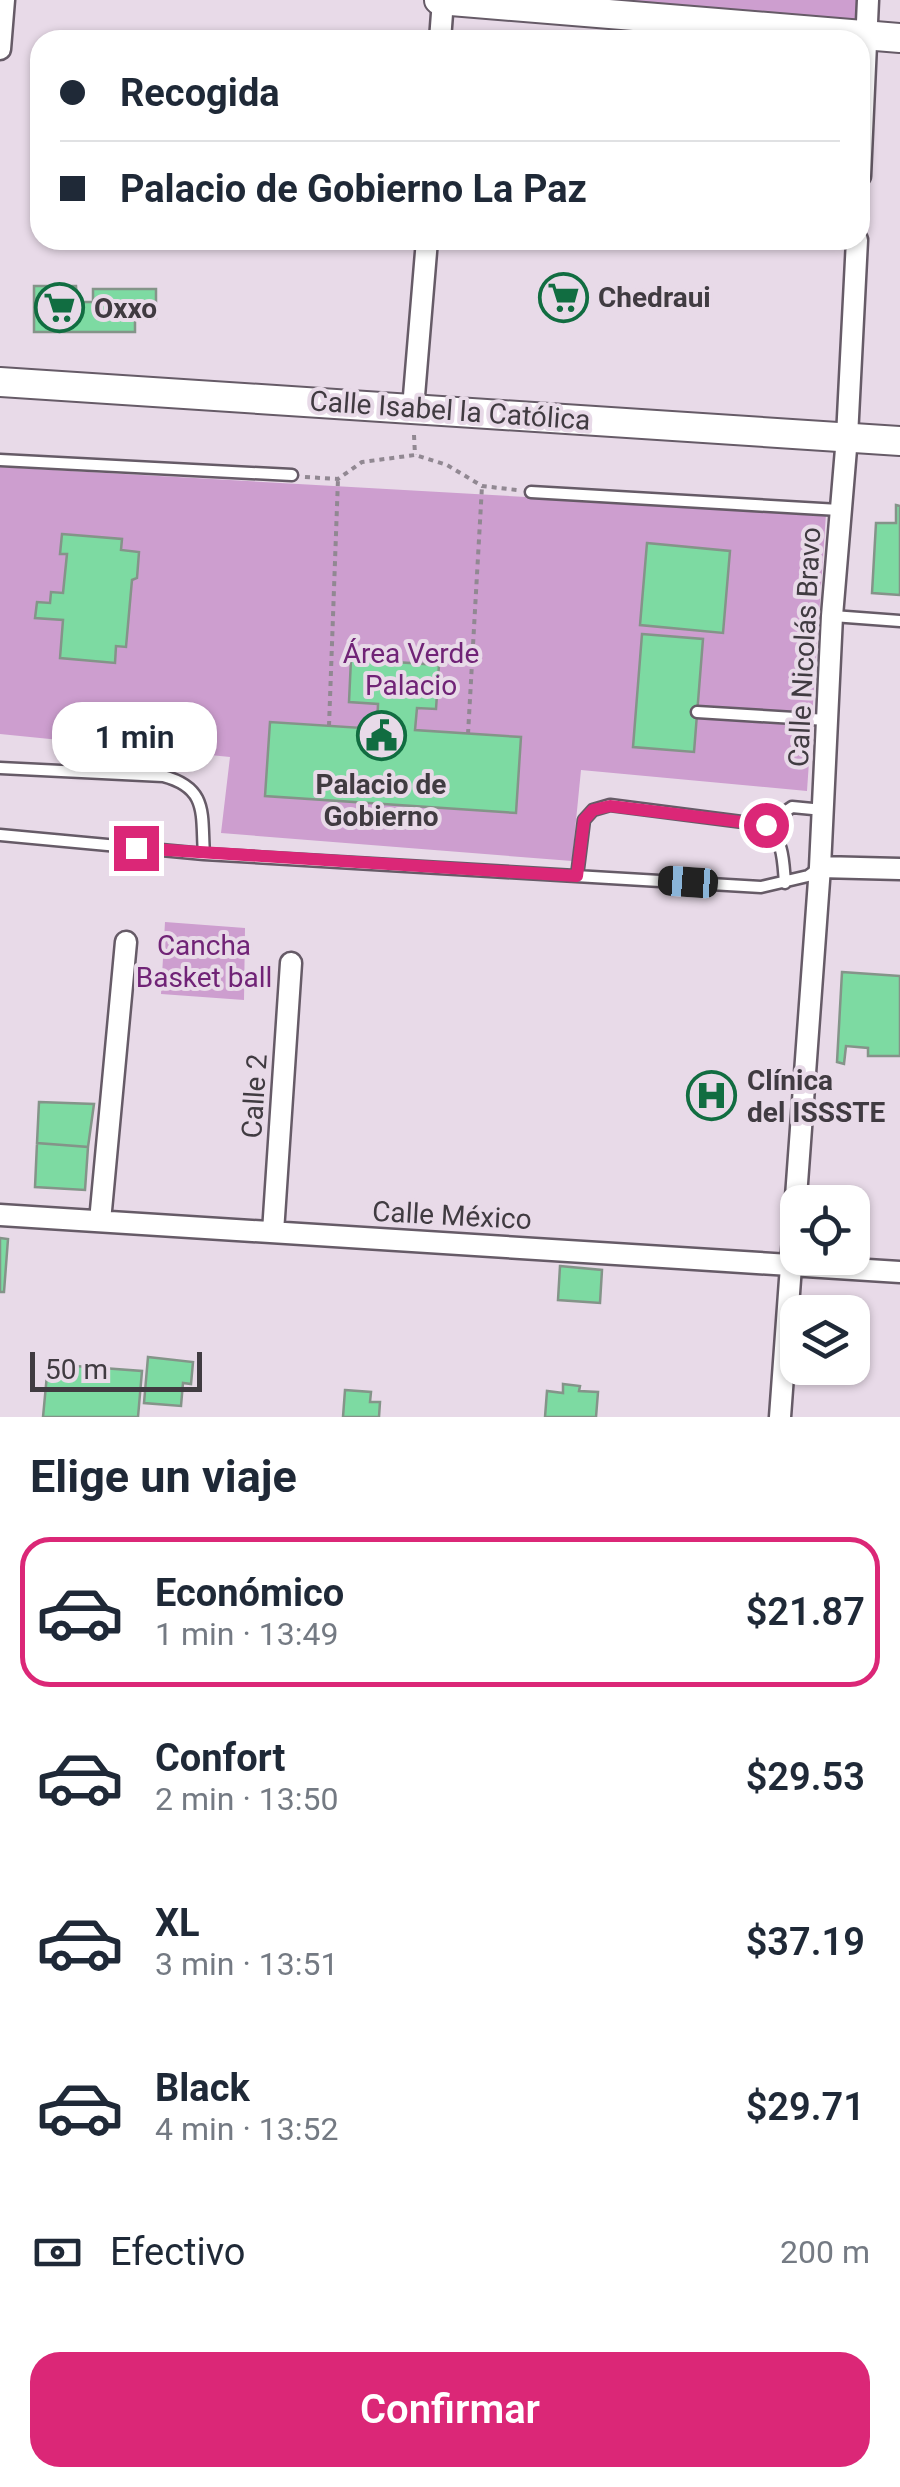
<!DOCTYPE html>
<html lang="es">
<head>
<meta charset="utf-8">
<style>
  :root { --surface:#fff; --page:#f2f2f3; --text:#1f2937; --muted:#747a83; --line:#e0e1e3; --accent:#db2777 }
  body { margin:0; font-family:Roboto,sans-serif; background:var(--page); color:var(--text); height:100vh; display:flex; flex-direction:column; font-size:38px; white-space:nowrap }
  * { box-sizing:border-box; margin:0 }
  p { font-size:32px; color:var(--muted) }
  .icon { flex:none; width:55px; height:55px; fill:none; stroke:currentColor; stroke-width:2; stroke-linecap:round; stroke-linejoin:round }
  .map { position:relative; height:1417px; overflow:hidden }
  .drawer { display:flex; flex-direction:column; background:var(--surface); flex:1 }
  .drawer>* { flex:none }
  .top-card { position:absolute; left:30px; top:30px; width:840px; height:220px; border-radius:30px; box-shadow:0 2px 8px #0004; display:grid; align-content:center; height:220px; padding:0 30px; background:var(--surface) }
  .fabs { position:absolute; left:780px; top:1185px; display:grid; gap:20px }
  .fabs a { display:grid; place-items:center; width:90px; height:90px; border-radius:20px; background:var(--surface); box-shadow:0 2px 8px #0004; font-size:50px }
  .scale { position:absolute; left:30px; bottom:25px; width:172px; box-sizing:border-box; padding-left:10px; border:5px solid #403b41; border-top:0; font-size:28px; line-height:35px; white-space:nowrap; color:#403b41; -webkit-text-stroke:8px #e8dae8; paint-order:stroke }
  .end { position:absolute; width:45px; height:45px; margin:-22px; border:12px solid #db2777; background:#fff; box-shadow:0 0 0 5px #fff }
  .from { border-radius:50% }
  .bubble { position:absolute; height:70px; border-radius:30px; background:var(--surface); box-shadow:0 2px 8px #0004; font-size:32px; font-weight:600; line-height:70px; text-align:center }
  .car { position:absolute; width:30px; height:60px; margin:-30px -15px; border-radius:12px; box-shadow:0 0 8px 2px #0007; background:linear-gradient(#222 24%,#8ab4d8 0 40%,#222 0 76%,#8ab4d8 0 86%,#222 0) }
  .top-card b { display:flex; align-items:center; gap:35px; height:95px; font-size:38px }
  .top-card b+b { border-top:2px solid var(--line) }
  .top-card i { width:25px; height:25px; background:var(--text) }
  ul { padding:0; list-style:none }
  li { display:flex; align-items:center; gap:30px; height:150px; margin:0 20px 15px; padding:0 10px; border:5px solid transparent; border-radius:30px }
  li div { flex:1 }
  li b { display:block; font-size:38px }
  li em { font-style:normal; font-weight:600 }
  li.on { border-color:var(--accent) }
  li>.icon { width:90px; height:90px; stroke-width:1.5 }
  h2 { padding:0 30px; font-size:45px; line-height:120px }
  .pay { display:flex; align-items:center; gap:25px; height:110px; padding:0 30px; font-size:38px }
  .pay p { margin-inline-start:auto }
  .cta { display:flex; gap:20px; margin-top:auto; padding:20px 30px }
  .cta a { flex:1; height:115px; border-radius:30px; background:var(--accent); color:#fff; font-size:40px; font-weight:600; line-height:115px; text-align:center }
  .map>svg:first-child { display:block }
  .green { fill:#cd9ecf }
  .building { fill:#7ddaa2; stroke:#849489; stroke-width:2.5 }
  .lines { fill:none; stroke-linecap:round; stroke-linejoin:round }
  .lane-casing { stroke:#665b67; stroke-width:15 }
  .street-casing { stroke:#665b67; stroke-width:25 }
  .secondary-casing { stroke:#665b67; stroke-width:32 }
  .path { stroke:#918892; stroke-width:4; stroke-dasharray:5 5; stroke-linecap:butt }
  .lane { stroke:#fff; stroke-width:10 }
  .street { stroke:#fff; stroke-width:20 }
  .secondary { stroke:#fff; stroke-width:28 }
  .route { stroke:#db2777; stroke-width:12 }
  .labels { text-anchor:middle; stroke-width:8; stroke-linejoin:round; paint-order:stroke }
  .poi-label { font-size:28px; font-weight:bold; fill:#403b41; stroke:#e8dae8; text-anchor:start }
  .street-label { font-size:28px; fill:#403b41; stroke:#e8dae8 }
  .park-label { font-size:28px; fill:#702376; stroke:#e8dae8 }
</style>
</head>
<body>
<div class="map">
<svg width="900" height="1417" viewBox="0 0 900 1417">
  <rect width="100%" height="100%" fill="#e8dae8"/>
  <!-- green -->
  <path class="green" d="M481,0H861L859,25Z
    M0,467L826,514L807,791L581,770L572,861L221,833L230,757L0,734Z
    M165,922L245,928L244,1000L161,994Z"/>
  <!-- building -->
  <path class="building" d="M34,286H76L77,302H93V289H156V318H135V332H34Z
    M896,505L900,506V595L872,593L876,523H896Z
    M62,534L122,539L121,550L139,552L137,578L132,580L126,647L116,646L115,663L60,658L63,620L35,618L37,602L50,603L51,592L63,593L67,554H60Z
    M647,543L730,551L723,633L640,625Z
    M642,634L703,639L694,752L633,747Z
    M351,659L439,665L436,709L417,708L415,730L521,737L516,813L265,796L270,722L377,729L378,704L349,702Z
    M842,972L900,976V1056H868V1048L846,1046L844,1064L837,1062Z
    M39,1102L94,1104L88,1147L37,1143Z
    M37,1143L88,1147L85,1190L35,1187Z
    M0,1238L8,1239L4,1292H0Z
    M560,1266L602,1270L600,1303L558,1300Z
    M148,1357L193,1362L191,1384L183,1383L181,1406L144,1403Z
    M48,1364L142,1371L138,1417H43Z
    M563,1384L580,1386L579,1391L598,1392L596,1417H545L547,1391L563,1393Z
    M345,1390L371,1392L370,1402H380L379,1417H343Z"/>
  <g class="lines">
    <defs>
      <path id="lane" d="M0,460L292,475
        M531,492L839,510
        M833,616L900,621
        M697,712L827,720
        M0,768L163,776C209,788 201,815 204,854
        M766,825L792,807L823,810
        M0,835L204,854L761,887L808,876L819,868
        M577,876L584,820L593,810L610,805L766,825C784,842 783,860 785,883"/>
      <path id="street" d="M440,40L443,0
        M0,49L4,0
        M860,176L868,0
        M413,408L427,240
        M820,867L900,869
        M0,1215L900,1272
        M100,1221L126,942
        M273,1232L291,963
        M780,1417L820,867L832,616L847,437L857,240"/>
      <path id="secondary" d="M439,0L900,38
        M0,382L900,441"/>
    </defs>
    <!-- lane casing -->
    <use href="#lane" class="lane-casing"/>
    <!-- street casing -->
    <use href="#street" class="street-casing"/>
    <!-- secondary casing -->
    <use href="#secondary" class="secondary-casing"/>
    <!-- path -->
    <path class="path" d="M414,435L415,455
      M305,477L338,479L362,462L415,455L447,465L482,486L517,490
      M329,726L338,479
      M468,734L482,486"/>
    <!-- lane -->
    <use href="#lane" class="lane"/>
    <!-- street -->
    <use href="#street" class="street"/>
    <!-- secondary -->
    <use href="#secondary" class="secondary"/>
  </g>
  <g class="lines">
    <!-- route -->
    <path class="route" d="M136,848L577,876L584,820L593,810L610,806L766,825"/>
  </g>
  <!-- icons -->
  <defs>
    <symbol id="supermarket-ring" viewBox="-11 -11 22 22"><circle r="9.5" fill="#e8dae8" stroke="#116d41" stroke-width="1.5"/><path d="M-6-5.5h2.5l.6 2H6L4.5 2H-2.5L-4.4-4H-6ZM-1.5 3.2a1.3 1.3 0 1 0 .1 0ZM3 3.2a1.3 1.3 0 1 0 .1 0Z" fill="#116d41"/></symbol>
    <symbol id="civic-ring" viewBox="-11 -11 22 22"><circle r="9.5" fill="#e8dae8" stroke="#116d41" stroke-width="1.5"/><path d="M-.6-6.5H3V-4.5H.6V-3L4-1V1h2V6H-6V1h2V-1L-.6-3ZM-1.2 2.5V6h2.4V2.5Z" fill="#116d41"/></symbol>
    <symbol id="hospital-ring" viewBox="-11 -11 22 22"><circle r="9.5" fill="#e8dae8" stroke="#116d41" stroke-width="1.5"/><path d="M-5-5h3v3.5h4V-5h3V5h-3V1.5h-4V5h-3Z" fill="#116d41"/></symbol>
  </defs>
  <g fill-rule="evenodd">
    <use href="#supermarket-ring" x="536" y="270" width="55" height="55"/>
    <use href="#supermarket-ring" x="32" y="280" width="55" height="55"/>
    <use href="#civic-ring" x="354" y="708" width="55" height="55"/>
    <use href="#hospital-ring" x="684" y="1068" width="55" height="55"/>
  </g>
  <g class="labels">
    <!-- poi labels -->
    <g class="poi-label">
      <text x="598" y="307">Chedraui</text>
      <text x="94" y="318">Oxxo</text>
      <text x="381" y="794" text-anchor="middle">Palacio de<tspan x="381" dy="32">Gobierno</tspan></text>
      <text x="747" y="1090">Clínica<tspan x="747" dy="32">del ISSSTE</tspan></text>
    </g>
    <!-- street labels -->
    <g class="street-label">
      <text transform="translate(450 410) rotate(4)" y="10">Calle Isabel la Católica</text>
      <text transform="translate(804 647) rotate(-87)" y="10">Calle Nicolás Bravo</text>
      <text transform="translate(254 1096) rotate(-86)" y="10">Calle 2</text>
      <text transform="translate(452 1215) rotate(3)" y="10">Calle México</text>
    </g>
    <!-- park labels -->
    <g class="park-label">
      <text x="411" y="663">Área Verde<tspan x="411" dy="32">Palacio</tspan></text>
      <text x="204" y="955">Cancha<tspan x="204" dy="32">Basket ball</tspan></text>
    </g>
  </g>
</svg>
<div class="fabs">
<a><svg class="icon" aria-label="locate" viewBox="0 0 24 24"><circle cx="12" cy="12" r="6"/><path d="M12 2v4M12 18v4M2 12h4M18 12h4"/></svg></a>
<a><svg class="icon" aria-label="layers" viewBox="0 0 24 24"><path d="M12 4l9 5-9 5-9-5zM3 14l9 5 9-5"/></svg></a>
</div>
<div class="scale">50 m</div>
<i class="end from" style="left:766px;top:825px"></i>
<i class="end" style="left:136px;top:848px"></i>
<div class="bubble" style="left:52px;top:702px;width:165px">1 min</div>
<i class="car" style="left:688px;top:882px;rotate:274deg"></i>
<div class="top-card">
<b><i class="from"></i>Recogida</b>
<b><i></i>Palacio de Gobierno La Paz</b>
</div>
</div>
<section class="drawer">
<h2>Elige un viaje</h2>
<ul>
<li class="on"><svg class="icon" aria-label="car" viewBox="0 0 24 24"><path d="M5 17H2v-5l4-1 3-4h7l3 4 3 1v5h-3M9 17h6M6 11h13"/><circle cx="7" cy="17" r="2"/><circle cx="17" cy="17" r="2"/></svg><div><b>Económico</b><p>1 min · 13:49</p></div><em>$21.87</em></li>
<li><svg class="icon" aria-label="car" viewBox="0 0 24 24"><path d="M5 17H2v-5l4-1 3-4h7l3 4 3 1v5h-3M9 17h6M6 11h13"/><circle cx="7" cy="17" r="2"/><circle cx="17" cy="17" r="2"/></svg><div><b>Confort</b><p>2 min · 13:50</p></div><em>$29.53</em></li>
<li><svg class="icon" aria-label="car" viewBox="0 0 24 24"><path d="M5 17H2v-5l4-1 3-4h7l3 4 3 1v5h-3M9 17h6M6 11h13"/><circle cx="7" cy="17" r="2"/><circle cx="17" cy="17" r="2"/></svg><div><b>XL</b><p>3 min · 13:51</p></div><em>$37.19</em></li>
<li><svg class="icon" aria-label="car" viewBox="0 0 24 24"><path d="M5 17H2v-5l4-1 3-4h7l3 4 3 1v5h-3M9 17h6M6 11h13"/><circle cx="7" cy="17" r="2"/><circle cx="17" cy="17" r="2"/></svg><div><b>Black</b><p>4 min · 13:52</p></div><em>$29.71</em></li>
</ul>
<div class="pay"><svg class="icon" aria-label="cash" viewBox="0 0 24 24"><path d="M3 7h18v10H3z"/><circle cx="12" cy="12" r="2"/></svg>Efectivo<p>200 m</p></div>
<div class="cta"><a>Confirmar</a></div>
</section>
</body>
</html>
